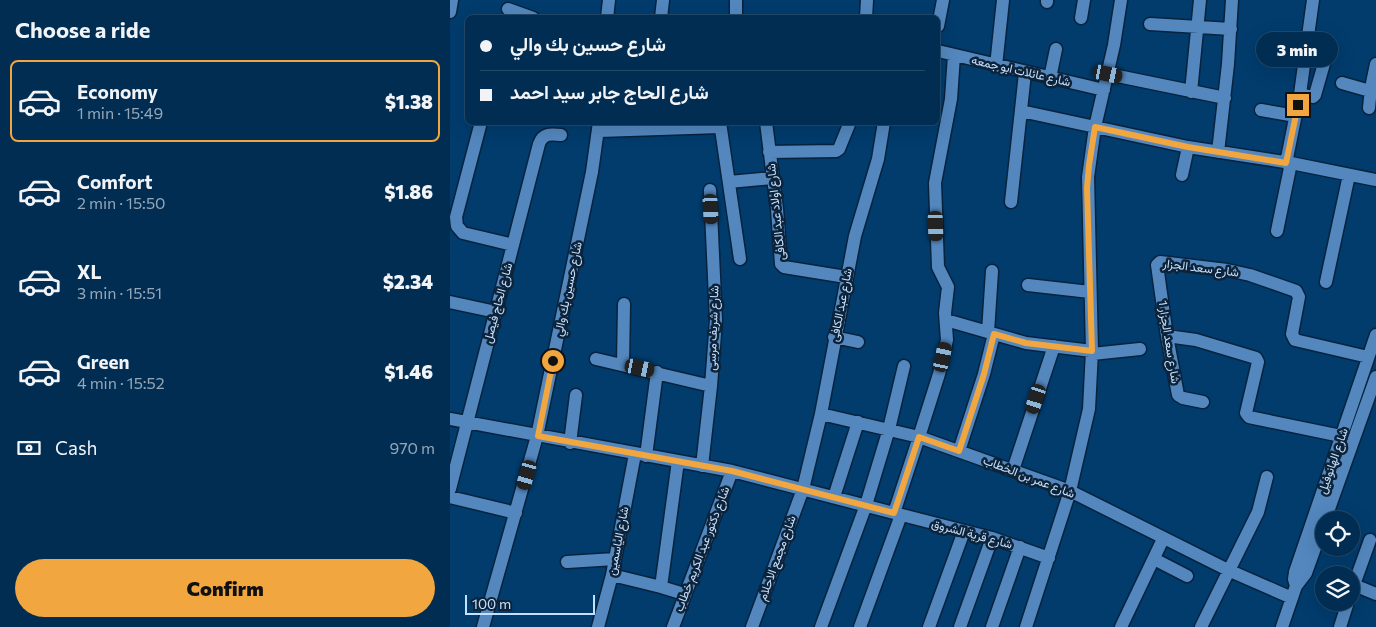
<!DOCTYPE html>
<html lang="en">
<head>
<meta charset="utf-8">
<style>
  :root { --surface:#012d52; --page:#0b3559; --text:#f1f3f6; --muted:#96a8b8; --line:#234969; --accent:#f1a63f }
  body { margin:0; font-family:Commissioner,Vazirmatn,sans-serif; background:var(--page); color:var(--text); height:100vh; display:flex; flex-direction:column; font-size:19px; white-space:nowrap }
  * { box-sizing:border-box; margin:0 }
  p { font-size:16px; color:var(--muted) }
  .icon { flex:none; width:28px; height:28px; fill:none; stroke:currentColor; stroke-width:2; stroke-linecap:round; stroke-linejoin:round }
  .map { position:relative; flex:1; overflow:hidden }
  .sheet { display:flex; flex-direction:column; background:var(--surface); width:450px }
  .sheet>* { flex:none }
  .top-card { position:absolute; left:15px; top:15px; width:475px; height:110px; border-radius:8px; box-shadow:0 5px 20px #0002,0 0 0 1px var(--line); display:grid; align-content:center; height:110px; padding:0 15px; background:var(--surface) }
  .buttons { position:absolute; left:865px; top:511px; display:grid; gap:10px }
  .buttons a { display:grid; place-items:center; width:45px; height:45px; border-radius:50%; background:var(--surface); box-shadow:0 5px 20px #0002,0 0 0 1px var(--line); font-size:25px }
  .scale { position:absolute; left:15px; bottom:12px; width:130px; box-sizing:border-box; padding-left:5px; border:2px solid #c5e0fe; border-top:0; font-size:14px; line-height:18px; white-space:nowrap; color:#c5e0fe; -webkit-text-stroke:4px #0d2339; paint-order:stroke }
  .end { position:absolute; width:22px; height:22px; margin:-11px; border:6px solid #f1a63f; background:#111; box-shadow:0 0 0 2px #111 }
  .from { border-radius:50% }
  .bubble { position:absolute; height:35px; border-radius:18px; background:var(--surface); box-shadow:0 5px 20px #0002,0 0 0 1px var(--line); font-size:16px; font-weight:800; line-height:35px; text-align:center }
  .car { position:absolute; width:15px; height:30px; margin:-15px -8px; border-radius:6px; box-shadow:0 0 4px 1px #0007; background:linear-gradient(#222 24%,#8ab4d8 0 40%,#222 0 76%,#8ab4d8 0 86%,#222 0) }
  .top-card b { display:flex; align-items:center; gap:18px; height:48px; font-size:19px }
  .top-card b+b { border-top:1px solid var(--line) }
  .top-card i { width:12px; height:12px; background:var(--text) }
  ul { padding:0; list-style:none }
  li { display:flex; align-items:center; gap:15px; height:82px; margin:0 10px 8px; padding:0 5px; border:2px solid transparent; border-radius:8px }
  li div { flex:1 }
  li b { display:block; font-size:19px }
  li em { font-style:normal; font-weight:800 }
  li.current { border-color:var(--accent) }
  li>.icon { width:45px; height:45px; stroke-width:1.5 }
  h2 { padding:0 15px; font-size:22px; line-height:60px }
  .pay { display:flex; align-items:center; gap:12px; height:55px; padding:0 15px; font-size:19px }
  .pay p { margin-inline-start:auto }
  .button { display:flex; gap:10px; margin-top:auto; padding:10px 15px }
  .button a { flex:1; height:58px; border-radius:30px; background:var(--accent); color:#111; font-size:20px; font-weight:800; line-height:58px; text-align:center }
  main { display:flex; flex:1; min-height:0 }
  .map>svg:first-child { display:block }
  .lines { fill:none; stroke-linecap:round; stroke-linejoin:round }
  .minor-casing { stroke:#07233e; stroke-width:15 }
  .minor { stroke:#5387be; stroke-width:12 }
  .route { stroke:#f1a63f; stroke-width:6 }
  .labels { text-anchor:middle; stroke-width:5; stroke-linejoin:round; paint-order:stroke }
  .street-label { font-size:12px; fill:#c5e0fe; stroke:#0d2339 }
</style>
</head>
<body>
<main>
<section class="sheet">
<h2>Choose a ride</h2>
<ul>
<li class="current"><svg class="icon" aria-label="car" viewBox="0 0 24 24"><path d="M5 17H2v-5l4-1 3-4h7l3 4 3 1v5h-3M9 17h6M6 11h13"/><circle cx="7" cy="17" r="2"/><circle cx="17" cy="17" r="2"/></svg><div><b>Economy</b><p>1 min · 15:49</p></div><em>$1.38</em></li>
<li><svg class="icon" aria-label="car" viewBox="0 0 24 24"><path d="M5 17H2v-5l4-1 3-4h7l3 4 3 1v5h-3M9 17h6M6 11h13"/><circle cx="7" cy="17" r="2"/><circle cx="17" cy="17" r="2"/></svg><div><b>Comfort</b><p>2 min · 15:50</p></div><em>$1.86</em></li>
<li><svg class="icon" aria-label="car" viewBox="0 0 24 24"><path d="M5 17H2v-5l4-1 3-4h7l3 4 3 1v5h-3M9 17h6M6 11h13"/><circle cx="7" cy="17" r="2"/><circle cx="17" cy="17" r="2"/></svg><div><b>XL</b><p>3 min · 15:51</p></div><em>$2.34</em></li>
<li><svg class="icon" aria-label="car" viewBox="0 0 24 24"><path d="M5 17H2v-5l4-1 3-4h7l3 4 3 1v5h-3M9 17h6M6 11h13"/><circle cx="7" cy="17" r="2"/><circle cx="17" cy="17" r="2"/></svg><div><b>Green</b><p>4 min · 15:52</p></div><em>$1.46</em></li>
</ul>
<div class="pay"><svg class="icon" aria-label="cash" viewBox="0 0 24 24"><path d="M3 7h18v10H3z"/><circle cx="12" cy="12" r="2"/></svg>Cash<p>970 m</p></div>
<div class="button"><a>Confirm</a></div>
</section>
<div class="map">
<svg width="926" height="627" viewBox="0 0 926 627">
  <rect width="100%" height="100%" fill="#013c6d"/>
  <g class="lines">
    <defs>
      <path id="minor" d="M286,0V18
        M597,2V0
        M58,9L83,18
        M0,12L2,0
        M157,18L159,0
        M211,18L213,0
        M416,18L417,0
        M631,18L634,0
        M700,24L781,29
        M488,26L493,0
        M488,51L654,90
        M546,66L553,0
        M658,74L775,98
        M600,78L606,49
        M892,83L920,91
        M741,92L750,0
        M850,94L863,97L865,95L877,53
        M919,108L921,88L926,64
        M811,110L846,116
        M571,111L738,147L841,163L926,180
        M31,122L6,217L7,226L13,233L63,245
        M270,122L290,259
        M316,122L327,209L331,264L334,267L396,277
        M149,131L270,127
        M319,152L386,151L389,149L400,122
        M768,152L778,64L782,0
        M836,163L850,94L863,0
        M732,175L738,147
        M279,182L322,178
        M561,202L575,73
        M827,231L841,163
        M876,282L899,175
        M578,285L640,292
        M0,302L46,312
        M496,320L576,343L642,351
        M538,332L542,271
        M717,336L746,340L806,358L808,362L796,413L799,417L891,436
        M384,337L408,342
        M642,354L690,349
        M146,359L261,386
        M173,365L174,304
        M753,402L733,398L728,395L717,336L707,265L710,262L777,270L800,275L846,291L849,297L842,334L845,340L918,357
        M371,414L469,437L489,374L497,340L495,313L498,287L488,267L485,183L501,99L504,55
        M0,419L282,471L444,513L469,437L620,491L778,570L842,598
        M120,443L126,395
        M509,451L534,374L544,334
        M196,456L207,372
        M252,466L261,386L266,320L260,190
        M563,470L604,346
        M0,489L89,144C93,133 101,134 111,135
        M0,497L66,513
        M384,497L408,422
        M444,513L542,538L599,558
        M875,520L926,377
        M704,559L737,576
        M117,562L165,559
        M162,575L211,587L234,594
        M904,585L926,594
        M846,586L844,579L845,572L926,335
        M211,587L228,461
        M901,593L920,540
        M33,627L87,436L142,172L149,122
        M148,627L162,575L185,454
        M223,627L282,471
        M302,627L353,489L371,414L405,236L428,159L434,122
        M371,627L416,505L439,429L454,366
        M410,627L451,515
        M479,627L514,531
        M510,627L542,538
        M542,627L570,547
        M576,627L620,491L639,409L642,351L638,177L645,127L664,45L671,0
        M671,627L713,539
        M751,627L808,512L817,477
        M832,627L846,586L856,573L874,523
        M890,627L898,602"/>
    </defs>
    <!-- minor casing -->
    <use href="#minor" class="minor-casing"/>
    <!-- minor -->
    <use href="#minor" class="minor"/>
  </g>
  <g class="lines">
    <!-- route -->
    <path class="route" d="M103,361L88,436L282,471L444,513L469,437L509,451L534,374L544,334L576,343L642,351L637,188L639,165L645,127L738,147L836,163L848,105"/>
  </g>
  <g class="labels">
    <!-- street labels -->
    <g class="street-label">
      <text transform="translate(571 71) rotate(13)" y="4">شارع عائلات ابو جمعه</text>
      <text transform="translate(326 212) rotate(-96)" y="4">شارع اولاد عبد الكافى</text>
      <text transform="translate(751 268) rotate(7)" y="4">شارع سعد الجزار</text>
      <text transform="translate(118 289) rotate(-78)" y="4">شارع حسين بك والي</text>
      <text transform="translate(48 303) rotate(-75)" y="4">شارع الحاج فيصل</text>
      <text transform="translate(391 305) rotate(-79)" y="4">شارع عبد الكافى</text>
      <text transform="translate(263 328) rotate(-88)" y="4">شارع شريف مرسى</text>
      <text transform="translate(719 342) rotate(81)" y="4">شارع سعد الجزار 1</text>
      <text transform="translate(883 461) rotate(-71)" y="4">شارع الهانوفيل</text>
      <text transform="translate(579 477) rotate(21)" y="4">شارع عمر بن الخطاب</text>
      <text transform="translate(522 534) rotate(15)" y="4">شارع قرية الشروق</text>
      <text transform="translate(168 541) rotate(-79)" y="4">شارع الياسمين</text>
      <text transform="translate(252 549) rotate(-69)" y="4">شارع دكتور عبد الكريم خطاب</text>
      <text transform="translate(327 558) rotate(-70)" y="4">شارع مجمع الاحلام</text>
    </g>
  </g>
</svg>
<div class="buttons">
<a><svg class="icon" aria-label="locate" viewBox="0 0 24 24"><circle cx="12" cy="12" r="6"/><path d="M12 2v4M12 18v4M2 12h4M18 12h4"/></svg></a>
<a><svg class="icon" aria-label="layers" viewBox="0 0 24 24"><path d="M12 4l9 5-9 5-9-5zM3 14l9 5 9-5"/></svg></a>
</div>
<div class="scale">100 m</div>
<i class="end from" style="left:103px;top:361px"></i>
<i class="end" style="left:848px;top:105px"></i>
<div class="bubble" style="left:806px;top:32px;width:82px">3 min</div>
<i class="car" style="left:658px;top:74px;rotate:102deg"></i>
<i class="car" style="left:261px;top:209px;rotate:177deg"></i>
<i class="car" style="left:486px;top:226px;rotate:178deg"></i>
<i class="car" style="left:493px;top:357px;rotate:12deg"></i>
<i class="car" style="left:190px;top:368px;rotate:102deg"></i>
<i class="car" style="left:586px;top:399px;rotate:198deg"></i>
<i class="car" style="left:77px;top:475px;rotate:196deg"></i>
<div class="top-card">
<b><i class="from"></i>شارع حسين بك والي</b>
<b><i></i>شارع الحاج جابر سيد احمد</b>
</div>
</div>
</main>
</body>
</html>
